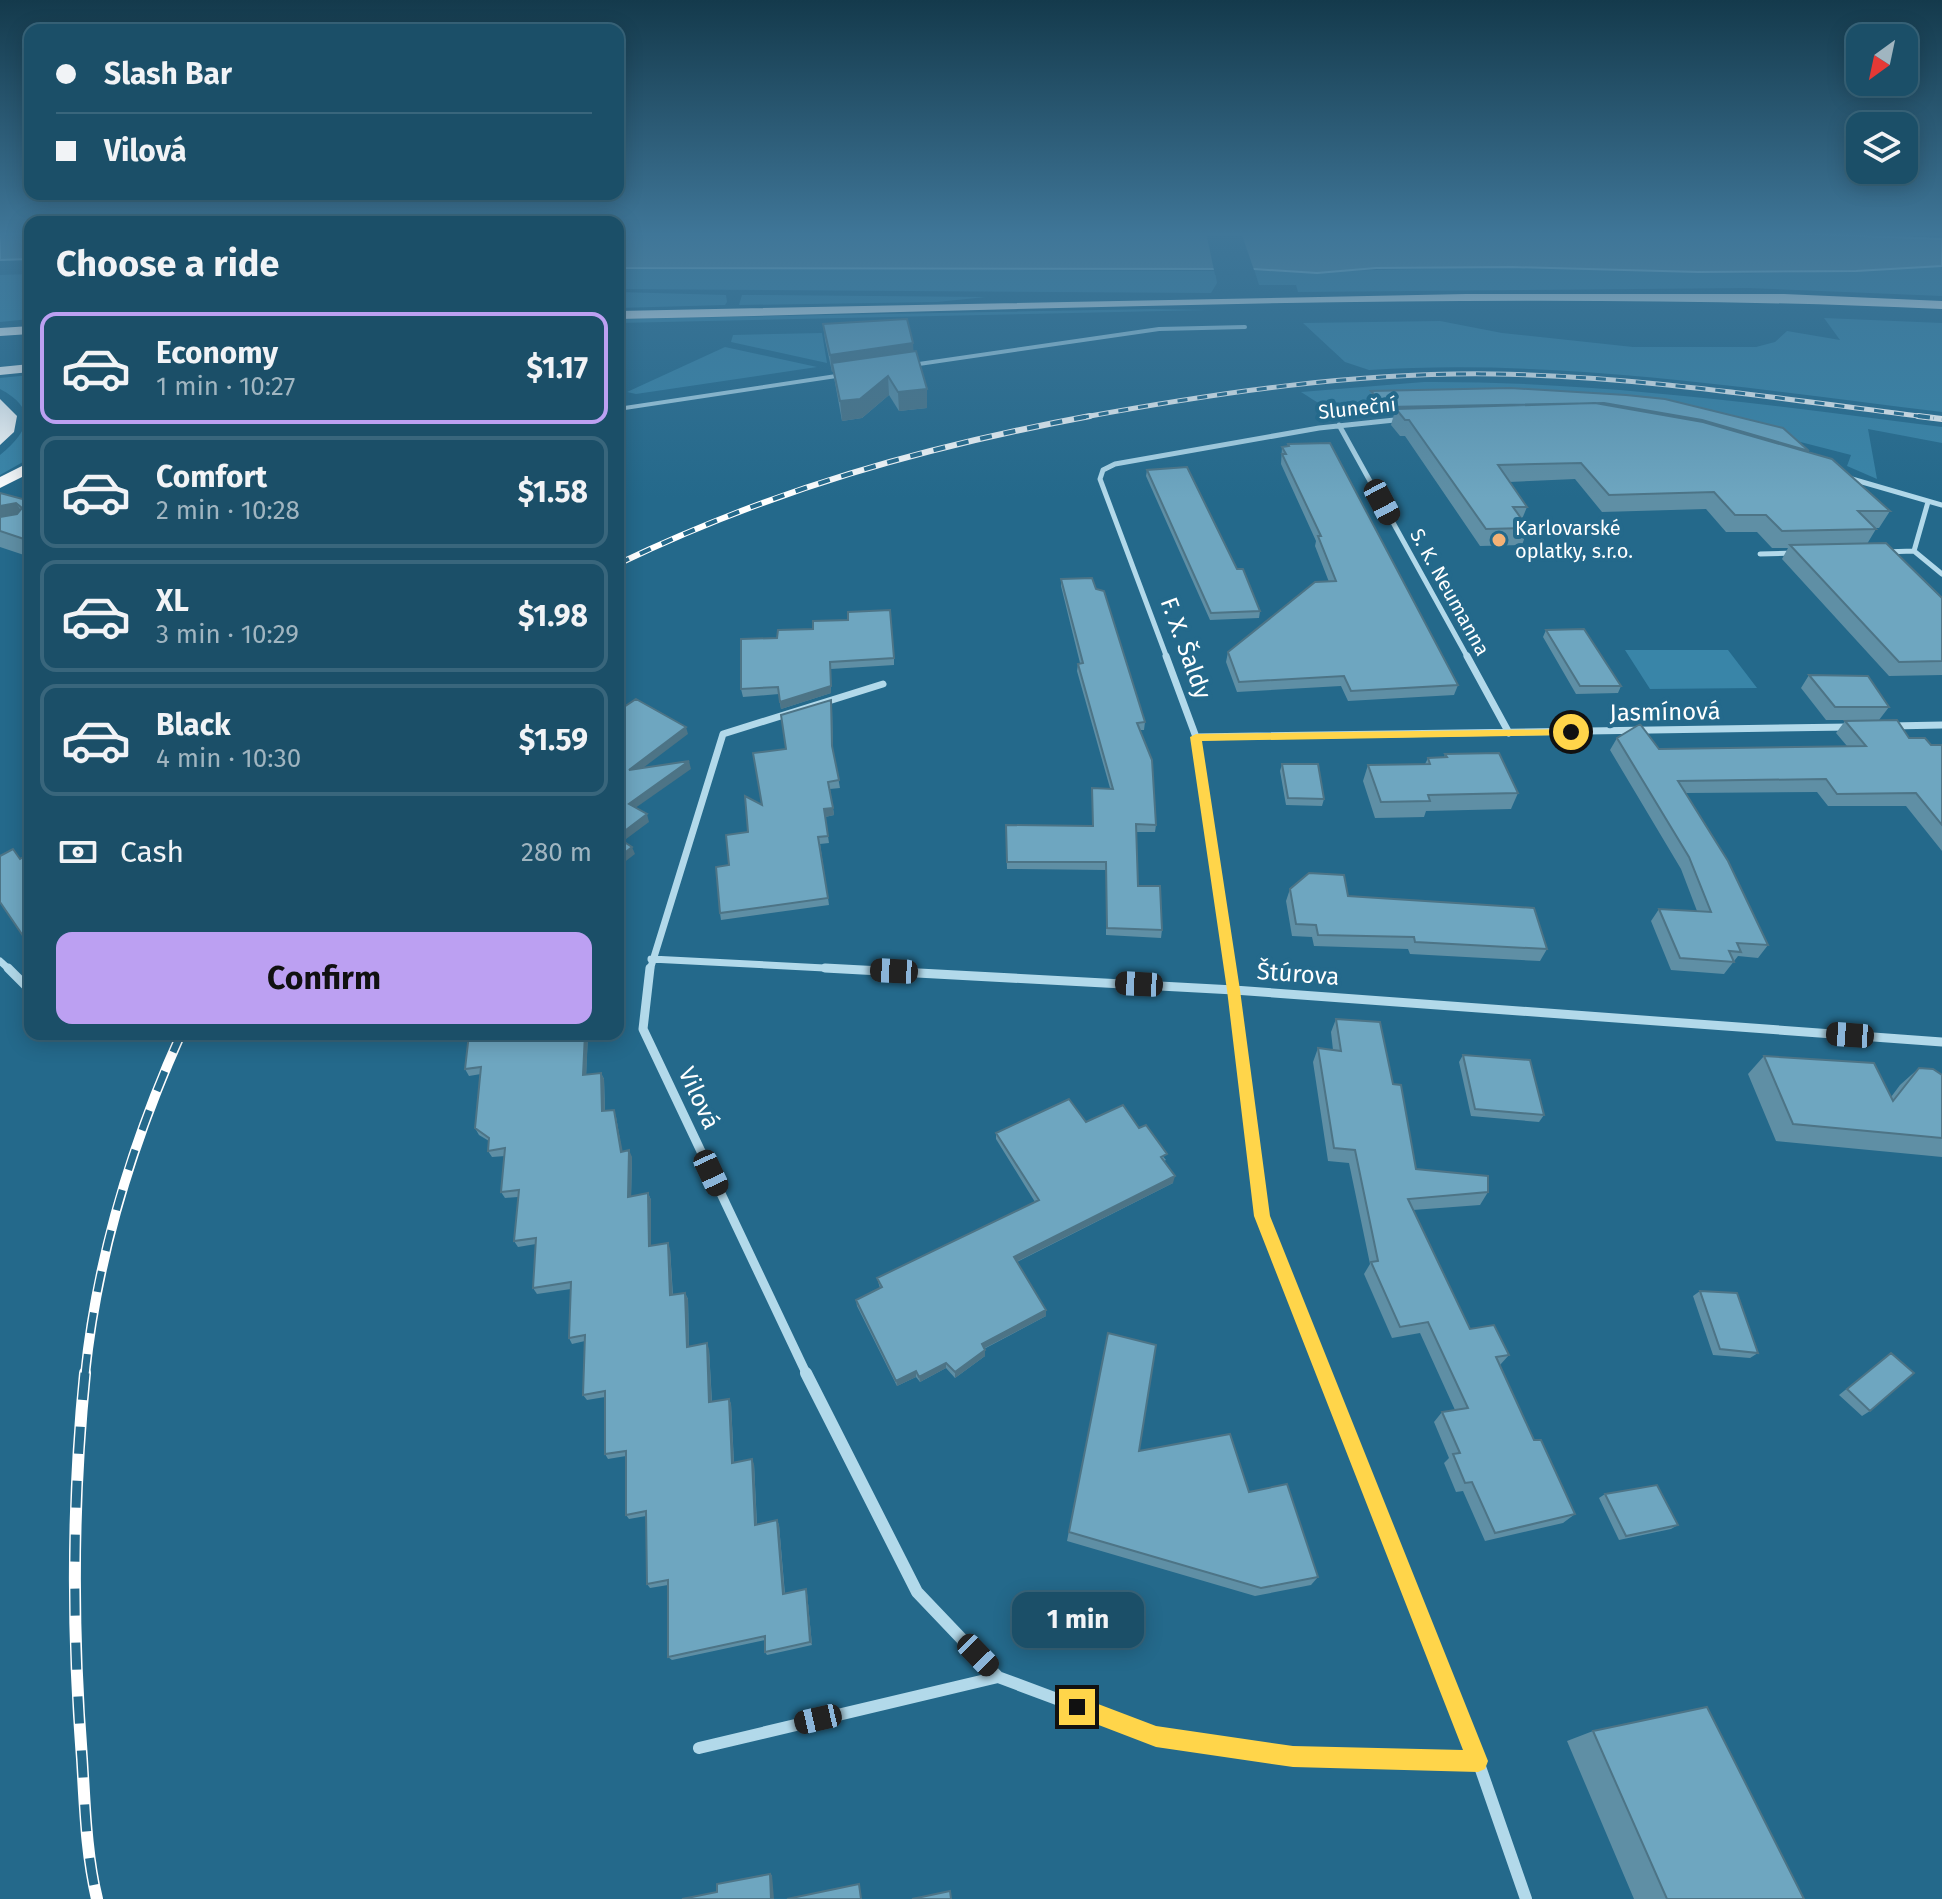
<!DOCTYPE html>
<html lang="en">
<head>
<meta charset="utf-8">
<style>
  :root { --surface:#1b4f68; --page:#285971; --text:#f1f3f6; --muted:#a0b5c0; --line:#39667c; --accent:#bca0f2 }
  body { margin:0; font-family:"Fira Sans",sans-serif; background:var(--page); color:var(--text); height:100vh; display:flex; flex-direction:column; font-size:30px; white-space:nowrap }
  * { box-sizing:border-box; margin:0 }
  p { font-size:26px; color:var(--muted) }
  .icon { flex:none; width:44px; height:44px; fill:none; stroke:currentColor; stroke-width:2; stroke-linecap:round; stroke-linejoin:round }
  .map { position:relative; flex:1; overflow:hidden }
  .side { position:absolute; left:24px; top:216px; width:600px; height:824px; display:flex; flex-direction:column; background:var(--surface); border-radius:16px; box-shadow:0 4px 20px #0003,0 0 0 2px var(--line) }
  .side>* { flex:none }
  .top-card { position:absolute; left:24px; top:24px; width:600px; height:176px; border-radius:16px; box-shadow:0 4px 20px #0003,0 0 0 2px var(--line); display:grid; align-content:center; height:176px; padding:0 32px; background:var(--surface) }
  .needle { width:52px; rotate:213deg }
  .buttons { position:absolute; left:1846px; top:24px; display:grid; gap:16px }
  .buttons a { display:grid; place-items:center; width:72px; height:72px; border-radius:16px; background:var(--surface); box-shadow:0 4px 20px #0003,0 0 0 2px var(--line); font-size:40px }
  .end { position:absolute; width:36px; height:36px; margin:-18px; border:10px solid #ffd54a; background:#111; box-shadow:0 0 0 4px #111 }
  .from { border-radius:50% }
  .bubble { position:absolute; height:56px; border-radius:16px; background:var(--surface); box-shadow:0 4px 20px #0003,0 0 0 2px var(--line); font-size:26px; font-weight:700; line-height:56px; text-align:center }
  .car { position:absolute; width:24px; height:48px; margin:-24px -12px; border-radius:10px; box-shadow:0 0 6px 2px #0007; background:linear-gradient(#222 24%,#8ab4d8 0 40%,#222 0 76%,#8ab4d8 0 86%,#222 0) }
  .top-card b { display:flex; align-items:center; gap:28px; height:76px; font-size:30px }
  .top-card b+b { border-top:2px solid var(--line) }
  .top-card i { width:20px; height:20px; background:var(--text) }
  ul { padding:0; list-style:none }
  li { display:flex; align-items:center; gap:24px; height:112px; margin:0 16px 12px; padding:0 16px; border:4px solid var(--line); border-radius:16px }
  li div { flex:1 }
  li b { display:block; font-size:30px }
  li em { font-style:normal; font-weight:700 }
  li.on { border-color:var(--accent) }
  li>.icon { width:72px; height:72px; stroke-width:1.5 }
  h2 { padding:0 32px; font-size:36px; line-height:96px }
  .pay { display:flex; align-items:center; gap:20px; height:88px; padding:0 32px; font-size:30px }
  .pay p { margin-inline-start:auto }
  .primary-button { display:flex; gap:16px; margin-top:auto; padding:16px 32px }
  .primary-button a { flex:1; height:92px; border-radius:16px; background:var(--accent); color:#111; font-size:32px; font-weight:700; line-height:92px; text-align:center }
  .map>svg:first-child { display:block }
  .green { fill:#3985a8 }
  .water { fill:#6694aa; stroke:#a6d6eb; stroke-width:2 }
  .pier { fill:#24698b }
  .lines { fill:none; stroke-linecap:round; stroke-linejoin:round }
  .street-far4 { stroke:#b2d9ea; stroke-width:4 }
  .street-far3 { stroke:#b2d9ea; stroke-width:5 }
  .street-far2 { stroke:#b2d9ea; stroke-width:7 }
  .street-far1 { stroke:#b2d9ea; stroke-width:9 }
  .street { stroke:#b2d9ea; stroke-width:12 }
  .highway { fill:#fff; fill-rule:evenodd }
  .rail-far3-casing { stroke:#fff; stroke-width:5 }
  .rail-far2-casing { stroke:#fff; stroke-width:6 }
  .rail-far1-casing { stroke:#fff; stroke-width:10 }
  .rail-casing { stroke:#fff; stroke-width:12 }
  .rail-far3 { stroke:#24698b; stroke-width:3; stroke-dasharray:10; stroke-linecap:butt }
  .rail-far2 { stroke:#24698b; stroke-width:4; stroke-dasharray:12; stroke-linecap:butt }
  .rail-far1 { stroke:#24698b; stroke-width:7; stroke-dasharray:21; stroke-linecap:butt }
  .rail { stroke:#24698b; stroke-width:9; stroke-dasharray:27; stroke-linecap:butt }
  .wall { fill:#5f8fa5 }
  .shaded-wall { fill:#4d7486 }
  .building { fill:#6ea6c0; stroke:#4d7486; stroke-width:2 }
  .route { fill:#ffd54a }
  .poi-dot { fill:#f4b276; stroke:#24698b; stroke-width:3 }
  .labels { text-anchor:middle; stroke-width:8; stroke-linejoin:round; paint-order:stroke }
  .far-street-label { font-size:20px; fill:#fff; stroke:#24698b }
  .far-poi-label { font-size:20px; fill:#fff; stroke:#24698b; text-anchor:start }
  .street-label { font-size:24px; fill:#fff; stroke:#24698b }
</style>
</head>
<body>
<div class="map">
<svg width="1942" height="1899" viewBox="0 0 1942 1899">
  <rect width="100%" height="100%" fill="#24698b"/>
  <!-- green -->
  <path class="green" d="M1942,266V296L1748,288L1298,292L1296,285H1259L1254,269C1339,274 1424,267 1510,267C1572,267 1636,269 1698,272C1779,276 1861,269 1942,266Z
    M618,268L1215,271L1217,283L1211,293L618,289Z
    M30,274V319L0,322V275Z
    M618,292L726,295L727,302L725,305L618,308Z
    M742,295H764L986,297L937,302L739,305Z
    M1151,309L1208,310L618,323V319Z
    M1824,318L1942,323V412C1752,389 1561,358 1369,370L1345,362L1303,323L1440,321L1502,333L1633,347H1756L1775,342L1787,331L1840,340Z
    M822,333L827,363L731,342L733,335Z
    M725,347L817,367L636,394L627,392Z
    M30,375V458L0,475V455C30,431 38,409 0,389V378Z
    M1424,382C1598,381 1769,405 1942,427V443L1868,429L1877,479L1847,466L1851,455L1663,407L1377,409L1363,401C1339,420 1325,407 1301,392Z
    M1625,650H1728L1757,688L1650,689Z"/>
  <!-- water -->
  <path class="water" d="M0,232H30V259L0,260Z
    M618,232H1759L1942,239V266L1856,271L1698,272L1512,267L1376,268L1317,273L1254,269L618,268Z"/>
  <!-- pier -->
  <path class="pier" d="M1206,232H1241L1255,273L1215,275Z"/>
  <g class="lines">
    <!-- street-far4 -->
    <path class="street-far4" d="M912,365L1159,329L1245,327
      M618,409L843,375"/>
    <!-- street-far3 -->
    <path class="street-far3" d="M1339,425L1468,658
      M1845,477L1942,505
      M1928,502L1914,551L1942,574
      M1883,552L1914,551
      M1760,554L1794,553
      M1167,658L1100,479L1103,470L1115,464L1319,428L1404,419"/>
    <!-- street-far2 -->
    <path class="street-far2" d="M1166,656L1196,737L1231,970
      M1467,656L1509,733
      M1891,726L1942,725
      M1196,737L1849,727
      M651,959L863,970
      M0,961L10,970
      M650,970L723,734L883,684"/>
    <!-- street-far1 -->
    <path class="street-far1" d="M8,968L30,990
      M650,968L643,1029L807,1375
      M825,968L1234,990L1942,1042
      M1231,968L1262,1216L1325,1375"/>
    <!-- street -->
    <path class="street" d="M806,1373L917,1592L998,1677L1156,1736L1293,1757L1478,1761
      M1324,1373L1478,1761L1526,1899
      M699,1748L998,1677"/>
    <!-- highway -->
    <path class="highway" d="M1466,294H1784L1942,301V309C1501,289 1059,310 618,319V311Z
      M30,326V334L0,336V328Z
      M30,364V372L0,375V367Z
      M0,399L17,416L14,432L0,445Z
      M30,462V473L0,488V477Z"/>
    <defs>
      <path id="rail-far3" d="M1079,418C1216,393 1355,372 1494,374C1641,376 1788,400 1934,418"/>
      <path id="rail-far2" d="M1918,416L1942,419
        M618,564C772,490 923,447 1090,416"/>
      <path id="rail-far1" d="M85,1375C97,1256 132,1143 181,1034"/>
      <path id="rail" d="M85,1373C72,1502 72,1630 82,1759C85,1806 86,1853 97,1899"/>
    </defs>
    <!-- rail-far3 casing -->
    <use href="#rail-far3" class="rail-far3-casing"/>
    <!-- rail-far2 casing -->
    <use href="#rail-far2" class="rail-far2-casing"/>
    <!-- rail-far1 casing -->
    <use href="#rail-far1" class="rail-far1-casing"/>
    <!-- rail casing -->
    <use href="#rail" class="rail-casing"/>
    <!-- rail-far3 -->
    <use href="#rail-far3" class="rail-far3"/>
    <!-- rail-far2 -->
    <use href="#rail-far2" class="rail-far2"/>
    <!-- rail-far1 -->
    <use href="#rail-far1" class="rail-far1"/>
    <!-- rail -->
    <use href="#rail" class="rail"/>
  </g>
  <!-- wall -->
  <path class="wall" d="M823,324L914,351L927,408L899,411L889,395L862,418L842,421L833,372H832L825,340Z
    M1371,391L1626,395L1808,452L1890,511L1879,528H1875L1876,529L1867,544L1942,598V675L1889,676L1782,559L1788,548H1772L1757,532H1726L1706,509L1602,512L1575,479L1509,482L1527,507L1522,519L1528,528L1522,545L1480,546L1405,436H1400L1391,425L1394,414H1383L1370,398Z
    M1288,444L1458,685L1454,695L1348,701L1341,686L1237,692L1226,662L1228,652L1329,582L1315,546L1316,541L1281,464L1282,447H1288Z
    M1147,470L1237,569L1260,611L1259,618L1210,620L1146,476Z
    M0,493L30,501V557L0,547Z
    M1061,579L1145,722L1144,730H1140L1156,825L1155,832H1136L1138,886L1162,930L1161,938L1106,935V870L1007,869L1006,832L1092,826V788H1110L1077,671L1078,664L1080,663L1061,586Z
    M1546,630L1621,686L1618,693L1576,694L1543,637Z
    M741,639L894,658V665L831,669V693L781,709L779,694L743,697L741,689Z
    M1809,675L1889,707L1879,720H1826L1801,688Z
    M832,707L833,750L840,788L830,789L834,815L825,817L829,843L820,844L829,905L721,920L720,913L729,865L762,805Z
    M1845,721L1931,745H1942V851L1906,806H1828L1817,792L1686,793L1768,945L1758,958L1738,956L1724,974L1671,970L1651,921L1659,909L1697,911L1681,869L1610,750L1617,738L1659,749L1847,746L1836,733Z
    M1445,754L1518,793L1511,809L1426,811L1424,817L1375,818L1363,781L1368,765L1425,764L1428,758H1444Z
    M1282,764L1324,799L1322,806L1286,805L1280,771Z
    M1290,889L1348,896L1547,949L1540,961L1410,954L1408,949L1314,946L1312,937L1292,936L1286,901Z
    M1336,1019L1393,1084L1416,1169L1488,1192L1480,1205L1413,1210L1470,1329L1509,1355L1500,1365L1534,1440L1575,1514L1563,1523L1485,1541L1463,1491L1456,1492L1444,1463L1449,1458L1434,1422L1442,1412L1455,1410L1420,1333L1392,1338L1364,1274L1370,1264L1349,1163L1328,1161L1313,1062L1318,1048L1333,1050L1331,1032Z
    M469,1034H588L586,1075L601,1073L604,1079L605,1111L616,1117L622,1152L632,1157L631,1196L648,1193L651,1200V1246L670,1249L673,1295L685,1293L688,1299L689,1346L709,1349L712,1402L729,1399L731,1404L734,1462L754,1464L757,1524L777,1520L779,1525L785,1594L806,1589L807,1593L812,1645L767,1655L765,1652V1640L672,1660L668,1657V1585L650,1588L647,1584L646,1516L629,1519L626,1515V1456L608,1459L605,1454V1397L587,1400L583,1395L585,1341L572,1344L569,1338L571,1289L537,1294L533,1288L536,1244L518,1247L514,1241L518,1197L505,1198L501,1192L505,1156L492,1157L488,1151L489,1141L479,1135L475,1128L481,1074L469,1076L465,1069Z
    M1463,1055L1544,1115L1539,1122L1471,1116L1459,1062Z
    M1764,1056L1891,1097L1900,1085L1919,1068L1942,1075V1157L1776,1141L1748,1074Z
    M1086,1122L1139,1128L1166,1160L1164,1161L1173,1183L1017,1262L1046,1316L984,1349L985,1356L955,1378L946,1368L920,1382L916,1377L897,1386L857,1306L856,1300L880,1288L877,1278L1035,1202L996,1139V1133Z
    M1700,1291L1758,1353L1750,1358L1713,1355L1693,1296Z
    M1108,1333L1139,1451L1249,1492L1318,1577L1311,1585L1255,1596L1067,1541Z
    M1891,1353L1870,1411L1862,1416L1839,1395Z
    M1605,1494L1678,1525L1671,1529L1619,1540L1599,1498Z
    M1593,1731L1804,1899H1634L1567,1741Z"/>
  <!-- shaded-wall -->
  <path class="shaded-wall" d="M913,343L914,360L832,363L833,372H832L830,355Z
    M888,376L889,395L862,418L842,421L840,401Z
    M927,389V408L899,411L898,392Z
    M16,503L30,524L0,529V506Z
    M830,662L831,693L781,709L780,702Z
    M686,727L688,734L631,777L629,770Z
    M689,761L691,769L631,811L629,804Z
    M833,808L834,815L825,817L824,809Z
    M647,814L649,822L618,845V836Z
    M632,847L635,854L618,867V858Z
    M621,882L623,889L618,894V885Z
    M585,1034H588L586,1082L583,1075Z
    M601,1073L604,1079L605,1118L602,1111Z
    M614,1110L616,1117L624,1158L621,1152Z
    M629,1150L632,1157L631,1203L628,1197Z
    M1175,1176L1173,1183L1014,1263V1257Z
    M648,1193L651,1200V1252L649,1246Z
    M668,1243L670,1249L673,1301L670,1295Z
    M685,1293L688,1299L689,1352L687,1347Z
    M1046,1310V1316L981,1350L982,1344Z
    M707,1343L709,1349L712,1407L709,1402Z
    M985,1350V1356L955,1378V1372Z
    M946,1363V1368L920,1382L919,1377Z
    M916,1371V1377L897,1386L896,1381Z
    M729,1399L731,1404L734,1467L732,1463Z
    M752,1459L754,1464L757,1529L755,1525Z
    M777,1520L779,1525L785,1598L783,1594Z
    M806,1589L807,1593L812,1645L810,1642Z
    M770,1874L772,1875L774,1899H771Z"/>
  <!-- building -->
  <path class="building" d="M907,319L913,343L830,355L823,324Z
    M916,351L927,389L898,392L888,376L860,399L840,401L832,363Z
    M1510,388L1626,395L1665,399L1783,428L1809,451L1702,420L1604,403L1385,407L1371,391Z
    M1595,403L1703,422L1832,459L1890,511H1858L1876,529L1782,531L1766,515H1735L1714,492L1609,495L1581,463L1498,465L1527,507H1513L1528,528L1486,529L1409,420H1405L1396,409Z
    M1330,443L1458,685L1351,691L1344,676L1239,682L1228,652L1315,582L1336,581L1318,536H1321L1282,454H1286L1282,447L1289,446L1288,444Z
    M1187,467L1237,569H1243L1260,611L1211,613L1147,470Z
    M0,493L30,501V541L0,531V517L17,514L22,508L16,503L0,506Z
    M1886,543L1942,598V661L1899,662L1790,545Z
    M1092,578L1096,589L1104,591L1145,722L1137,723L1152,760L1156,825L1136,824L1138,886H1160L1162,930L1107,928L1106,862H1007L1006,825L1093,826L1092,788L1113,789L1078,664L1083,663L1061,579Z
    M890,610L894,658L830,662L831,686L780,702L778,687L741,689V639L777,638L778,630L813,629V621L848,620V612Z
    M1584,629L1621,686H1580L1546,630Z
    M1809,675L1868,676L1889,707H1835Z
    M636,699L686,727L629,770L689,761L629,804L647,814L618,836V711Z
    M831,700L832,746L839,780L828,782L833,808L824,809L828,836L818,837L828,898L720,913L716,867L729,865L726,835L748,832L745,796L762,805L753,753L786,749L781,715Z
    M1897,720L1909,738H1925L1931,745H1942V825L1916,793L1837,794L1826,779L1678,781L1728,861L1768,945L1737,943L1741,952L1729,951L1734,962L1680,958L1659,909L1711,912L1689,857L1617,738L1640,724L1659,749L1866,746L1845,721Z
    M1499,753L1518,793L1428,795L1430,801L1381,802L1368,765L1430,764L1428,758L1447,757L1445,754Z
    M1282,764H1318L1324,799L1288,798Z
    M618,838L632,847L618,858Z
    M13,849L20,859L25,856L30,864V946L0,902V856Z
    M1309,873L1344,875L1348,896L1534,908L1547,949L1415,942L1414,937L1318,935L1316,925L1296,924L1290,889Z
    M1336,1019L1380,1022L1393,1084L1401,1085L1416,1169L1488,1176V1192L1408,1199L1470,1329L1494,1325L1509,1355L1496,1357L1534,1440H1541L1575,1514L1495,1533L1472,1482L1465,1483L1453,1454L1460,1453L1442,1412L1468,1408L1428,1322L1400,1327L1371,1262L1378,1261L1355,1150L1334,1148L1318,1048L1341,1051Z
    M469,1034H585L583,1075L601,1073L602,1111L614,1110L621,1152L629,1150L628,1197L648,1193L649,1246L668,1243L670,1295L685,1293L687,1347L707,1343L709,1402L729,1399L732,1463L752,1459L755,1525L777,1520L783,1594L806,1589L810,1642L765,1652V1636L668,1657V1580L647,1584L646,1511L626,1515V1451L605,1454V1391L583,1395L585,1335L569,1338L571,1282L533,1288L536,1238L514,1241L519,1190L501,1192L505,1148L488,1151L489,1138L475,1128L481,1067L465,1069Z
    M1463,1055L1530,1060L1544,1115L1475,1109Z
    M1764,1056L1874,1063L1893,1101L1919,1068L1933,1069L1942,1075V1138L1793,1124Z
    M1069,1099L1086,1122L1123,1105L1139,1128L1146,1125L1167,1154L1161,1157L1175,1176L1014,1257L1046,1310L982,1344L985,1350L955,1372L946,1363L919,1377L916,1371L896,1381L856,1300L882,1287L877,1278L1039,1200L996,1133Z
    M1700,1291L1737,1293L1758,1353L1720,1349Z
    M1108,1333L1156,1345L1139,1451L1230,1434L1249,1492L1287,1484L1318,1577L1261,1588L1069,1532Z
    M1891,1353L1914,1373L1870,1411L1847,1389Z
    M1657,1485L1678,1525L1626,1536L1605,1494Z
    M1707,1707L1804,1899H1667L1593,1731Z
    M770,1874L771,1899H682L717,1892V1884Z
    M859,1884L861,1899H787Z
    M950,1891L951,1899H912Z"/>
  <!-- sky -->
  <linearGradient id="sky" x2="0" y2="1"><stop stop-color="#143a4c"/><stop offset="0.47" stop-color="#3f7698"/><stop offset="1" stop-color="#3f7698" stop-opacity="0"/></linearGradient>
  <rect width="1942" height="498" fill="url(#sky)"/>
  <!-- route -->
  <path class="route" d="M1571,729L1575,735L1202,741L1240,990L1270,1216L1488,1761L1485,1769L1478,1772L1293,1767L1156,1747L1070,1714L1067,1707L1070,1699L1077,1696L1156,1726L1293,1746L1463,1750L1254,1216L1227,990L1190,737L1196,734Z"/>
  <!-- markers -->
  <circle class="poi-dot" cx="1499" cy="540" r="8"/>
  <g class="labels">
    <!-- far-street labels -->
    <g class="far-street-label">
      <text transform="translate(1357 408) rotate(-6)" y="7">Sluneční</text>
      <text transform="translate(1450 592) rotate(61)" y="7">S. K. Neumanna</text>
    </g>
    <!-- far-poi labels -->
    <g class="far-poi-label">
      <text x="1515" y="535">Karlovarské<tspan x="1515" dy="23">oplatky, s.r.o.</tspan></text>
    </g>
    <!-- street labels -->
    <g class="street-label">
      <text transform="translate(1186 648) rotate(70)" y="8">F. X. Šaldy</text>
      <text transform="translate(1665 712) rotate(-1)" y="8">Jasmínová</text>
      <text transform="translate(1298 974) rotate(4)" y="8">Štúrova</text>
      <text transform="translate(699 1098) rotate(65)" y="8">Vilová</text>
    </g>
  </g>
</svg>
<div class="buttons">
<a><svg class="needle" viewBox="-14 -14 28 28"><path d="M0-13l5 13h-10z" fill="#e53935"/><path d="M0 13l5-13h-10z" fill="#a0b5c0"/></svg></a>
<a><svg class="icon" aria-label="layers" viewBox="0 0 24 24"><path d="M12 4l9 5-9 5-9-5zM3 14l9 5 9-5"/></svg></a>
</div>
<i class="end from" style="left:1571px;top:732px"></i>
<i class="end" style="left:1077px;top:1707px"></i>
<div class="bubble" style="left:1012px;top:1592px;width:132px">1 min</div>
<i class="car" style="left:1382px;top:502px;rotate:152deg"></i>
<i class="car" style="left:894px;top:971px;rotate:273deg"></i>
<i class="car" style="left:1139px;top:984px;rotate:273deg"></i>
<i class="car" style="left:1850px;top:1035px;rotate:274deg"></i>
<i class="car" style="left:711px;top:1173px;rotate:155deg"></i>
<i class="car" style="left:978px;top:1655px;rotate:136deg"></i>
<i class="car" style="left:818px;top:1719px;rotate:257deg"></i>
<div class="top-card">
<b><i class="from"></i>Slash Bar</b>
<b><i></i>Vilová</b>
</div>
<section class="side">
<h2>Choose a ride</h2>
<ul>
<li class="on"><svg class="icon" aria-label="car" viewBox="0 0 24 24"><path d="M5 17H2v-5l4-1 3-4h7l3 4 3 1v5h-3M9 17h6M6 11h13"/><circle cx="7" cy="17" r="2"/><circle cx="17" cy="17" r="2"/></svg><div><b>Economy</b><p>1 min · 10:27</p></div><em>$1.17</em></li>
<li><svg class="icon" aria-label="car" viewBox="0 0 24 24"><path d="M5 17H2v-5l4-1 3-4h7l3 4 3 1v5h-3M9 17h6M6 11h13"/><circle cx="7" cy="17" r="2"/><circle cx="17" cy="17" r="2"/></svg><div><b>Comfort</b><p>2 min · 10:28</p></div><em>$1.58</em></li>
<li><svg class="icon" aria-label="car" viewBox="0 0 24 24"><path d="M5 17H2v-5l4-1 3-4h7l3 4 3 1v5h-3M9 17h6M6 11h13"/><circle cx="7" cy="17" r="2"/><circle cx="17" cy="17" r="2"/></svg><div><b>XL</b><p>3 min · 10:29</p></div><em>$1.98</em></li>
<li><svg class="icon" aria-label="car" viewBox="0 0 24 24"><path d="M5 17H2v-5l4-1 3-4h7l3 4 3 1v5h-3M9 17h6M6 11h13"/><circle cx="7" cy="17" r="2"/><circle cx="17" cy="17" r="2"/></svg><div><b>Black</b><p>4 min · 10:30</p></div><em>$1.59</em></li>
</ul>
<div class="pay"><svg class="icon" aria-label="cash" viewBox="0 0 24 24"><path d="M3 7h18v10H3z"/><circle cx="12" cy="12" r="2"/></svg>Cash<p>280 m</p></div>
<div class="primary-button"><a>Confirm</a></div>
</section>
</div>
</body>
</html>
